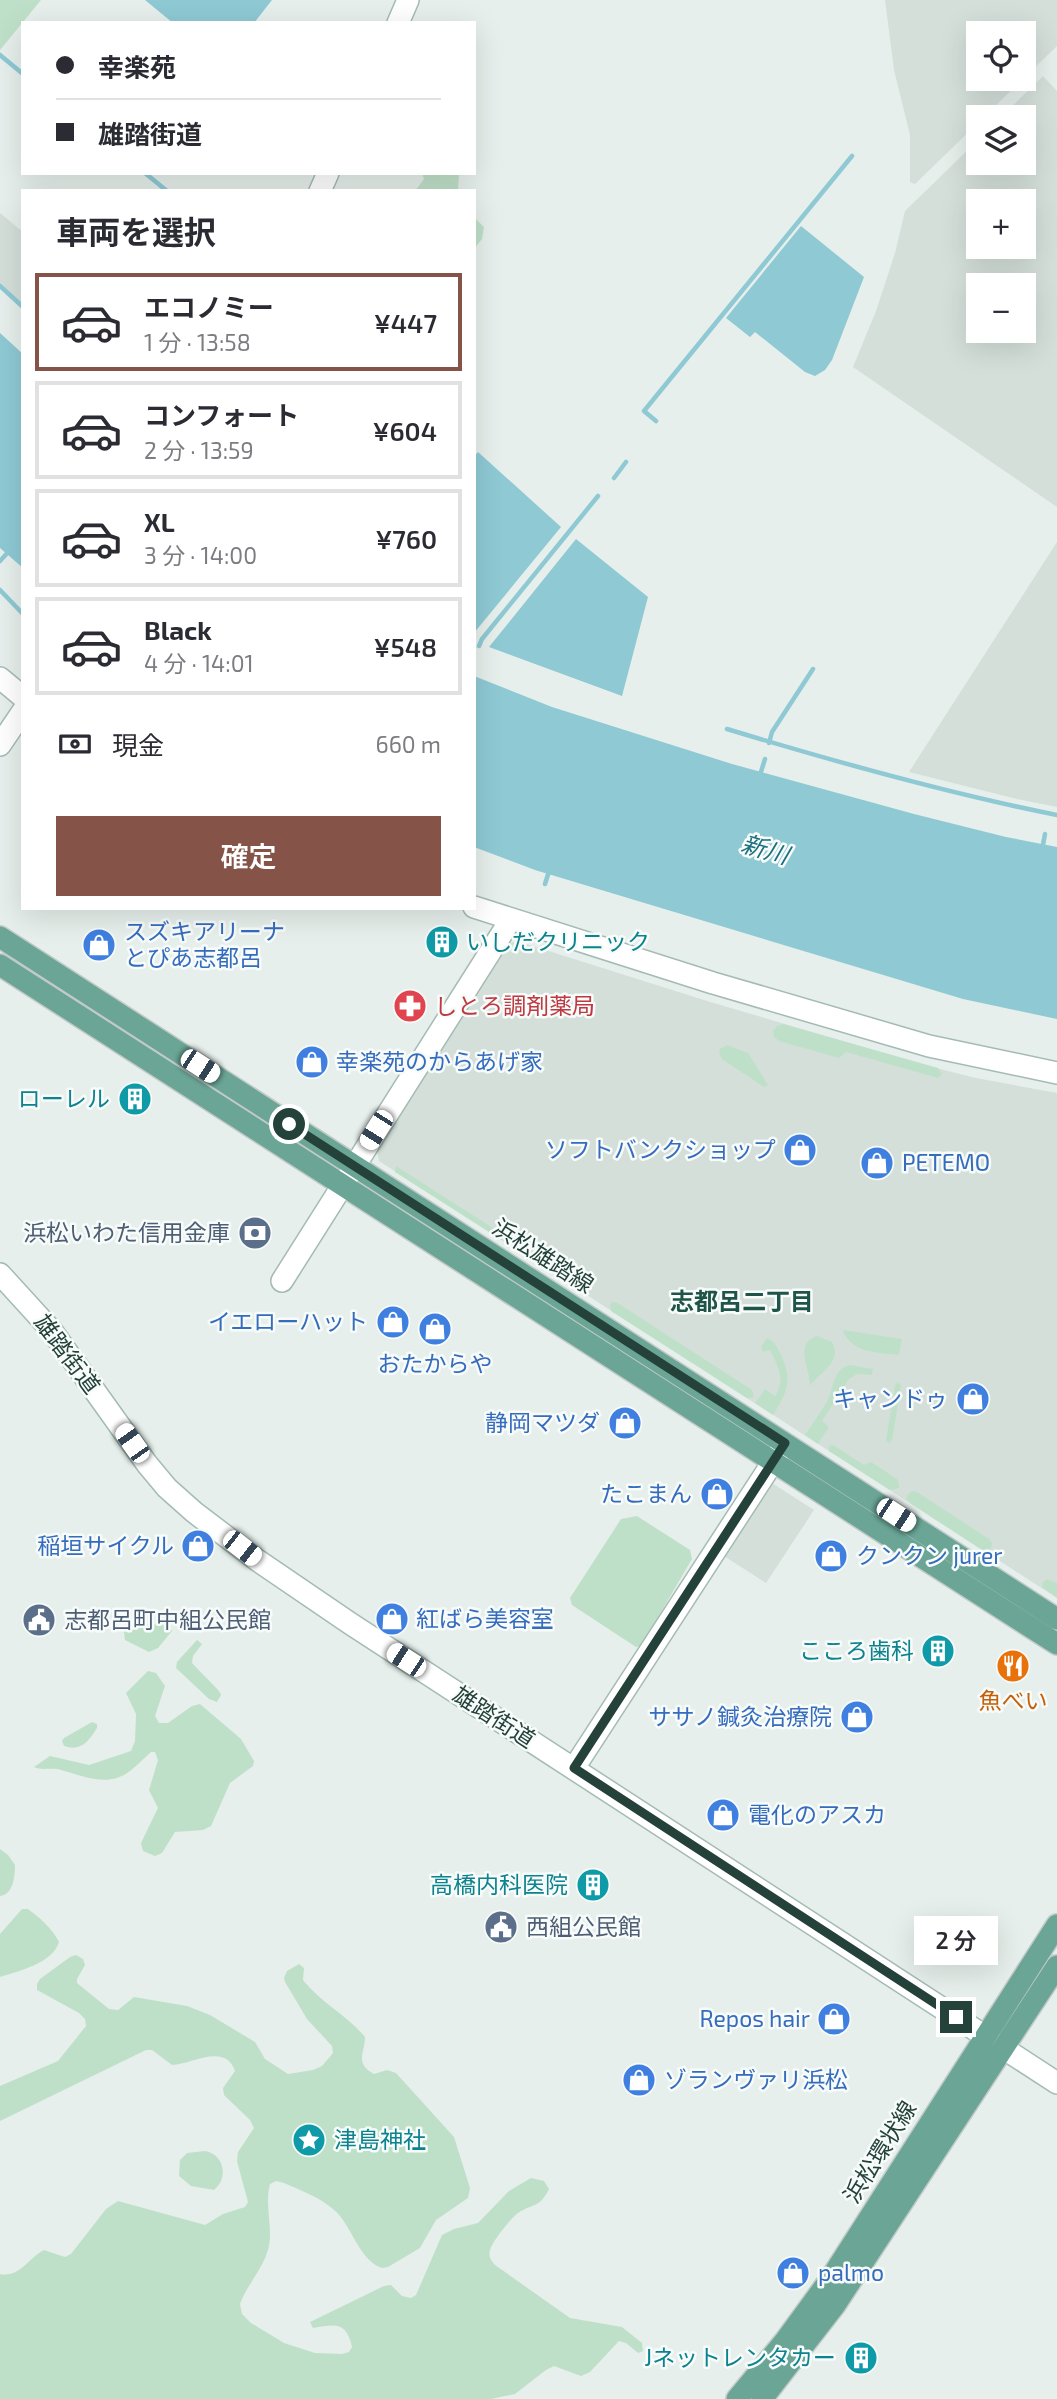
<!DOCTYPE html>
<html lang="ja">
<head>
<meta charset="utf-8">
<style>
  :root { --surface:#fff; --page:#f2f2f3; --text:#2b2b33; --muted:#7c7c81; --line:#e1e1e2; --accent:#855347 }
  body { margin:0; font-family:"Exo 2","Noto Sans JP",sans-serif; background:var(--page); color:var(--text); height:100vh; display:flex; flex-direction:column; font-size:26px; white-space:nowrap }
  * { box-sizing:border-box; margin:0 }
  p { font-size:23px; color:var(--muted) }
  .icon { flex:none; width:38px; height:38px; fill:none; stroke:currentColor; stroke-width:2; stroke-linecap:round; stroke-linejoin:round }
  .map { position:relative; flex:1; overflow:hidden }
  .side { position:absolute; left:21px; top:189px; width:455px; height:721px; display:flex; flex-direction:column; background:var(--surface); border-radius:0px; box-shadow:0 7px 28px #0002 }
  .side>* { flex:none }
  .top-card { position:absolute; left:21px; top:21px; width:455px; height:154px; border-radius:0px; box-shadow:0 7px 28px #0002; display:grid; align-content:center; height:154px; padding:0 35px; background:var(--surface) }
  .tools { position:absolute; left:966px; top:21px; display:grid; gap:14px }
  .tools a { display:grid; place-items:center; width:70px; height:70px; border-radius:0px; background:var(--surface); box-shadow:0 7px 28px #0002; font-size:35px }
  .end { position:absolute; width:32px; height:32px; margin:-16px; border:9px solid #24423a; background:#fff; box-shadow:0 0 0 4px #fff }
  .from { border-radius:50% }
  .bubble { position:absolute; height:49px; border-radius:0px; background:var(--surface); box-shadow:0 7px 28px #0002; font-size:23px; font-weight:600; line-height:49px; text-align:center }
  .car { position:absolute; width:21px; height:42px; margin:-21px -10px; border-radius:9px; box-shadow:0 0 5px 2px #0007; background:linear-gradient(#fff 24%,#345 0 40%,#fff 0 76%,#345 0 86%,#fff 0) }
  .top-card b { display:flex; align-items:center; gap:24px; height:66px; font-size:26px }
  .top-card b+b { border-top:2px solid var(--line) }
  .top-card i { width:18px; height:18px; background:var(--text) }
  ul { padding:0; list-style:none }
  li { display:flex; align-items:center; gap:21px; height:98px; margin:0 14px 10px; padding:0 21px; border:4px solid var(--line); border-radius:0px }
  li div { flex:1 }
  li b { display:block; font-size:26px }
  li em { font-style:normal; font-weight:600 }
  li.on { border-color:var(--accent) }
  li>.icon { width:63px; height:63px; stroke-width:1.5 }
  h2 { padding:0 35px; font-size:32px; line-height:84px }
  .pay { display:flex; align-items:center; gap:18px; height:77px; padding:0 35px; font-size:26px }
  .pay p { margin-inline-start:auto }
  .cta { display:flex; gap:14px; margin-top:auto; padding:14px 35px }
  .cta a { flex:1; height:80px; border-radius:0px; background:var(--accent); color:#fff; font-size:28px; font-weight:600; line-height:80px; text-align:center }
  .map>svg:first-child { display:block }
  .built { fill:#d4dfda; fill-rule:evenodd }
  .green { fill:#bfe0c8 }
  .water { fill:#8ec9d4 }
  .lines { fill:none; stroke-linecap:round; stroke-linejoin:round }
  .stream { stroke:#8ec9d4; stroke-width:4.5 }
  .secondary-casing { stroke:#a4bbb3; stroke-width:24 }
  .primary-casing { stroke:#c2cac8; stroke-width:24 }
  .secondary { stroke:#fff; stroke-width:21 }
  .primary { stroke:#6aa596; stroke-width:21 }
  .route { stroke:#24423a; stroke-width:9 }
  .labels { text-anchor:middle; stroke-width:5; stroke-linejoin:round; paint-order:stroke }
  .shop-label { font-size:23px; fill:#366cbe; stroke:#f7fbf9; text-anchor:start }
  .culture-label { font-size:23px; fill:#0d838f; stroke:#f7fbf9; text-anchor:end }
  .health-label { font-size:23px; fill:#be3a42; stroke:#f7fbf9; text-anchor:start }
  .service-label { font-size:23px; fill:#4e5e75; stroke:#f7fbf9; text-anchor:start }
  .street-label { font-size:23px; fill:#24423a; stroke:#f7fbf9 }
  .food-label { font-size:23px; fill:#c56008; stroke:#f7fbf9 }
  .water-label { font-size:24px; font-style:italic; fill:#1c6f80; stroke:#f7fbf9 }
  .neighbourhood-label { font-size:24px; font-weight:bold; fill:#1f5548; stroke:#f7fbf9 }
</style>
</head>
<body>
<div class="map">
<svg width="1057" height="2399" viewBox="0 0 1057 2399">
  <rect width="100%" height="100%" fill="#e6efeb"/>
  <!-- built -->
  <path class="built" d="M885,0H1057V46L1024,78V33H978V79H1023L984,117H978V123L915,184L910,182V135L894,70Z
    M1043,76L1057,91V507L853,367L876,311L895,253L905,211L978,140V163H1024V117H1001ZM1024,201V247H978V201ZM1024,285V331H978V285Z
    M0,213L23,232V305L0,285Z
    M1057,542V807L1017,799L909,772Z
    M517,941L707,1001L924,1065L976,1078L1057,1093V1598L379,1161L376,1147L506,944Z
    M772,1483L814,1510L766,1583L724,1556Z"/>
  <!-- green -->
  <path class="green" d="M0,0H41L0,50Z
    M422,173H459L458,191H415L424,179Z
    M474,217L484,227L482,239L474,249Z
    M783,1024L938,1068L942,1074L938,1078L846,1052L839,1058L779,1041L774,1037L773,1031L777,1026Z
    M727,1045L748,1053L768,1085L764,1087L722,1059L719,1054L720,1049Z
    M396,1166L557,1269L558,1273L555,1274L395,1172Z
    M612,1302H616L752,1390L754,1397L747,1398L611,1311L610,1305Z
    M843,1330L902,1339L899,1355C878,1352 851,1354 843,1330Z
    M817,1336L832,1342C843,1362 821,1371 810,1386C810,1367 793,1344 817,1336Z
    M767,1338C775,1342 777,1347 781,1355C793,1381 787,1392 773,1415L755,1403L765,1389L775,1396C786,1380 778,1366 770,1350L763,1352L761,1347Z
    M850,1365L873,1369L872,1375L857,1374L849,1379L822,1421L829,1427L818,1444L805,1435C812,1424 820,1413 827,1402C834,1389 832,1369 850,1365Z
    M898,1382L901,1386L892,1440L889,1443L886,1440L895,1386Z
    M833,1445L864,1465L871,1462L897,1479L899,1483V1488L890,1490L829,1451V1446Z
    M912,1491L917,1492L989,1539L992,1543L991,1549L982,1550L910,1503L906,1499L908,1494Z
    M637,1516L690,1550L692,1559L641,1646L636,1647L572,1605L570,1598L621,1519Z
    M1047,1579L1057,1583V1598L1042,1587L1043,1582Z
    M131,1623L167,1625L172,1631L158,1648L149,1652L125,1640L124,1632Z
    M197,1640L202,1644L193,1656L192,1663L219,1691L221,1695L217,1702L209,1699L176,1668L177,1662Z
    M148,1671L156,1673L165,1686L155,1716L159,1723H168L192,1706L200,1704L241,1739L254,1761L253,1766L230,1783L211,1826L203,1830L175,1832L162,1853L155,1856L143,1851L141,1843L158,1808L149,1790L158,1760L155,1752H151C144,1758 138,1765 130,1771C109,1788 83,1776 61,1770C51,1767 42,1771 34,1767L50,1756L89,1765L131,1751L135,1741L136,1714L126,1693Z
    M92,1722L97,1724V1728C89,1741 81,1752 64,1746L62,1741L64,1738Z
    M0,1849L8,1855L15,1865C15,1877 13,1895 0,1896Z
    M22,1909H28C39,1917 53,1929 59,1942C53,1963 19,1971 0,1977V1934Z
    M76,1955L83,1959L85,1965L77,1979V1983L109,2009L118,2010L134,1997L187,2006L210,2015L255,2042L265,2059L288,2074L313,2070L322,2066L333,2053L332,2046L307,2019L285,1982L284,1978L287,1971L299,1964L304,1968L303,1980C321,2003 347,2015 365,2037C365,2053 354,2063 374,2074L387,2070L396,2073L454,2137L470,2188L468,2198L436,2220L420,2248L388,2267L382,2268C358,2260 352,2224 333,2209C319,2197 300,2190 284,2183L276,2181L270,2184C264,2206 274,2229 268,2250C262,2270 247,2285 240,2304L242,2314L251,2323L284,2343L315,2353L342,2354L349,2352L352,2347C346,2320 334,2325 313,2328L310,2322L384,2286L391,2285L402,2296L411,2298L416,2295L442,2235L454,2229L478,2223L509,2191L531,2178L544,2181L549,2189C539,2209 533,2203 518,2213C511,2218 492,2242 490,2250C488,2256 491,2260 495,2265L570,2318L622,2327L642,2343L643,2351L638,2353L626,2343L619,2341L590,2372L581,2376L554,2366L546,2370L515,2394L491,2399H0V2274C20,2278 28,2258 44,2250L65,2257L71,2254L106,2209L118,2201L205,2225L223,2214L245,2207L248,2202L237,2161L238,2152L254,2128L250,2120L224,2095L223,2088L235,2071C225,2042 191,2065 172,2065L152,2050H146L0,2121V2086L58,2061L86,2026L85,2019L79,2013L37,1990V1984L40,1979L70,1957Z
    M205,2151C224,2154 229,2178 214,2190L191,2186L179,2176L180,2160L187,2153Z"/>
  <!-- water -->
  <path class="water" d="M145,0H272L254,23H173Z
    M801,226L864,277L832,360L825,370L815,376L805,372L755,332L750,337L726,318Z
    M0,333L23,354V568L0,548Z
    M478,452L561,527L474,633V457Z
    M576,539L648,597L622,696L489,647Z
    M474,676L552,707L732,764L914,814L1006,837L1057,847V1019L963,999L535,870L474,847Z"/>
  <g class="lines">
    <!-- stream -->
    <path class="stream" d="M0,55L23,74
      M145,173L167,191
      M0,286L23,307
      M656,421L644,411L852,156
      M614,478L626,462
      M0,561L9,551
      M0,590L23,614
      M479,646L482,639L598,496
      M727,729C836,762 946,793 1057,815
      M769,743L772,732L813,669
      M760,775L765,759
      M1042,850L1045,834
      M545,884L550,868"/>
    <defs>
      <path id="secondary" d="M398,23L408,0
        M320,191L328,173
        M0,678L23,697
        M0,745L23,711
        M474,907L713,983L929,1046L1057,1073
        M0,1274L52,1331L147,1464L167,1488L194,1512L257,1560L351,1624L1057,2083
        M282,1281L511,919
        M574,1768L782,1448"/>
      <path id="primary" d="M0,937L1057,1619
        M0,965L1057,1644
        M737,2399L785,2341L831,2278L1057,1925
        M762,2399L835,2305L1057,1966"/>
    </defs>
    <!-- secondary casing -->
    <use href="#secondary" class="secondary-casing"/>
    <!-- primary casing -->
    <use href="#primary" class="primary-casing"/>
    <!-- secondary -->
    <use href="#secondary" class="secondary"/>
    <!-- primary -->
    <use href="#primary" class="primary"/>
  </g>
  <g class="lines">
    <!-- route -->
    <path class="route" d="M289,1124L785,1443L574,1768L956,2017"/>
  </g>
  <!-- icons -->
  <defs>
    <symbol id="building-disc" viewBox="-11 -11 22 22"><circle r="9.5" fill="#0f9aa8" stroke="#f7fbf9"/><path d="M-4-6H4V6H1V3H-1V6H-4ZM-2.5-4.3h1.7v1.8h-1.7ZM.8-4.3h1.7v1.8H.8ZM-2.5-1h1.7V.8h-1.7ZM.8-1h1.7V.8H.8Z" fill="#fff"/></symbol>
    <symbol id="shop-disc" viewBox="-11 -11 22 22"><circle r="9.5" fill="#3f7fe0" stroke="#f7fbf9"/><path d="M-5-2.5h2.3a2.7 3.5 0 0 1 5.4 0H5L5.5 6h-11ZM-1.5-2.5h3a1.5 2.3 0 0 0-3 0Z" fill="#fff"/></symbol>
    <symbol id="pharmacy-disc" viewBox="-11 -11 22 22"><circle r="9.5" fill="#e0444e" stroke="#f7fbf9"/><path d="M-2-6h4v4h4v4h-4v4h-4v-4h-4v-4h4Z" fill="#fff"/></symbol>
    <symbol id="bank-disc" viewBox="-11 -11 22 22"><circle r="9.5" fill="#5c6f8a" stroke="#f7fbf9"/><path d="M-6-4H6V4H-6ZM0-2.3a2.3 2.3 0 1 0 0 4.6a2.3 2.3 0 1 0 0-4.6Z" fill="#fff"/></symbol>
    <symbol id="civic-disc" viewBox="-11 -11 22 22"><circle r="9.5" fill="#5c6f8a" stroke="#f7fbf9"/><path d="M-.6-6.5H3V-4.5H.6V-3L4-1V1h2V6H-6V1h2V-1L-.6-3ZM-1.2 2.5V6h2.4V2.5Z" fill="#fff"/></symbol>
    <symbol id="restaurant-disc" viewBox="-11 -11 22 22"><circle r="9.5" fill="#e8710a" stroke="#f7fbf9"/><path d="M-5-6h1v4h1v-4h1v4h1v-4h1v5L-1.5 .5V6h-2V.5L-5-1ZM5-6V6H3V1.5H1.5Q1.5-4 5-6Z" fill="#fff"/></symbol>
    <symbol id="sight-disc" viewBox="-11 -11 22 22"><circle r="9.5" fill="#0f9aa8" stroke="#f7fbf9"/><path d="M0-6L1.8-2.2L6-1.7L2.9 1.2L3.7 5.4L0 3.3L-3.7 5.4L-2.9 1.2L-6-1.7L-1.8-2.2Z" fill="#fff"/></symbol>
  </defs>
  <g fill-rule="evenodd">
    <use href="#building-disc" x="423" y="923" width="38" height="38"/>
    <use href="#shop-disc" x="80" y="926" width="38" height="38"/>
    <use href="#pharmacy-disc" x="391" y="987" width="38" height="38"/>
    <use href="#shop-disc" x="293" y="1043" width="38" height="38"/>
    <use href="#building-disc" x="116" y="1080" width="38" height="38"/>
    <use href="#shop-disc" x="781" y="1131" width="38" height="38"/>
    <use href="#shop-disc" x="858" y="1144" width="38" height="38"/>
    <use href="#bank-disc" x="236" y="1214" width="38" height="38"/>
    <use href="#shop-disc" x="374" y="1303" width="38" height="38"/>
    <use href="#shop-disc" x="416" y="1310" width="38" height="38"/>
    <use href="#shop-disc" x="954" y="1380" width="38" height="38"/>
    <use href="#shop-disc" x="606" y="1404" width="38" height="38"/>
    <use href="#shop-disc" x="698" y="1475" width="38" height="38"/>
    <use href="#shop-disc" x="179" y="1527" width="38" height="38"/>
    <use href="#shop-disc" x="812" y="1537" width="38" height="38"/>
    <use href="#shop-disc" x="373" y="1600" width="38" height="38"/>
    <use href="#civic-disc" x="20" y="1601" width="38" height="38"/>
    <use href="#building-disc" x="919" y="1632" width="38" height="38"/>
    <use href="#restaurant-disc" x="994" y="1647" width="38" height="38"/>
    <use href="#shop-disc" x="838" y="1698" width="38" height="38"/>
    <use href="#shop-disc" x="704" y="1796" width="38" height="38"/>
    <use href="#building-disc" x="574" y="1866" width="38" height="38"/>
    <use href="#civic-disc" x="482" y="1908" width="38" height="38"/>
    <use href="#shop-disc" x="815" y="2000" width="38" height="38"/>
    <use href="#shop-disc" x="620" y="2061" width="38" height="38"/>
    <use href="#sight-disc" x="290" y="2121" width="38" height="38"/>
    <use href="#shop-disc" x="774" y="2254" width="38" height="38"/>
    <use href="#building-disc" x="842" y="2339" width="38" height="38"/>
  </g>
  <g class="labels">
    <!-- shop labels -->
    <g class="shop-label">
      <text x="124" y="940">スズキアリーナ<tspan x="124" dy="26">とぴあ志都呂</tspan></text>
      <text x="336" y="1070">幸楽苑のからあげ家</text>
      <text x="776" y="1158" text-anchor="end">ソフトバンクショップ</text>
      <text x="902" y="1171">PETEMO</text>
      <text x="368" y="1330" text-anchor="end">イエローハット</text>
      <text x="435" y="1372" text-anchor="middle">おたからや</text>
      <text x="948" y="1407" text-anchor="end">キャンドゥ</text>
      <text x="600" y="1431" text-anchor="end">静岡マツダ</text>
      <text x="692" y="1502" text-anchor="end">たこまん</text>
      <text x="174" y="1554" text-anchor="end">稲垣サイクル</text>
      <text x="856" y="1564">クンクン jurer</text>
      <text x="416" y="1627">紅ばら美容室</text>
      <text x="832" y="1725" text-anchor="end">ササノ鍼灸治療院</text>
      <text x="748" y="1823">電化のアスカ</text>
      <text x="810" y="2027" text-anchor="end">Repos hair</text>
      <text x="664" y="2088">ゾランヴァリ浜松</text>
      <text x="818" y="2281">palmo</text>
    </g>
    <!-- culture labels -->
    <g class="culture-label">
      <text x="466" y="950" text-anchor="start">いしだクリニック</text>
      <text x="110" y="1107">ローレル</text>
      <text x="914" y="1659">こころ歯科</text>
      <text x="568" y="1893">高橋内科医院</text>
      <text x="334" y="2148" text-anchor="start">津島神社</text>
      <text x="836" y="2366">Jネットレンタカー</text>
    </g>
    <!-- health labels -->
    <g class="health-label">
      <text x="434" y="1014">しとろ調剤薬局</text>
    </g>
    <!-- service labels -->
    <g class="service-label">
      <text x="230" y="1241" text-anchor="end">浜松いわた信用金庫</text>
      <text x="64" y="1628">志都呂町中組公民館</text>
      <text x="526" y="1935">西組公民館</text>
    </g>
    <!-- street labels -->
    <g class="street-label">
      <text transform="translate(543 1256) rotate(33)" y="8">浜松雄踏線</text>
      <text transform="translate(67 1354) rotate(53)" y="8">雄踏街道</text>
      <text transform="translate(494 1717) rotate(33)" y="8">雄踏街道</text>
      <text transform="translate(880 2152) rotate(-58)" y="8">浜松環状線</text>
    </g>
    <!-- food labels -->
    <g class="food-label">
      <text x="1013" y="1709">魚べい</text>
    </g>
    <!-- water labels -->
    <g class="water-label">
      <text transform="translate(765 850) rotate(16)" y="8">新川</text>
    </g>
    <!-- neighbourhood labels -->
    <g class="neighbourhood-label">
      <text x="742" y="1310">志都呂二丁目</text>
    </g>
  </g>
</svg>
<div class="tools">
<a><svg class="icon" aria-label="locate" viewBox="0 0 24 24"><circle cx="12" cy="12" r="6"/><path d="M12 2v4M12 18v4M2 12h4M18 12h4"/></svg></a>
<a><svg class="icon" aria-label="layers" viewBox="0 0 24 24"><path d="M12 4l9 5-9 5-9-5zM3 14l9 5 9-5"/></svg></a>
<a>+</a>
<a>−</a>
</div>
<i class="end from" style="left:289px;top:1124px"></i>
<i class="end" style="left:956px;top:2017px"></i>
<div class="bubble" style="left:914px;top:1916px;width:84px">2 分</div>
<i class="car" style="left:200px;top:1066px;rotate:123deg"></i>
<i class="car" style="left:376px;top:1130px;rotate:212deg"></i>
<i class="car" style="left:132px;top:1443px;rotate:325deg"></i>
<i class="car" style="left:896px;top:1515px;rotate:123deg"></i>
<i class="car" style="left:242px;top:1548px;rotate:128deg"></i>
<i class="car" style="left:406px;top:1660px;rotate:303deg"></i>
<div class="top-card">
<b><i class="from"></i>幸楽苑</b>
<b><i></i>雄踏街道</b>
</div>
<section class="side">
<h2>車両を選択</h2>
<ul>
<li class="on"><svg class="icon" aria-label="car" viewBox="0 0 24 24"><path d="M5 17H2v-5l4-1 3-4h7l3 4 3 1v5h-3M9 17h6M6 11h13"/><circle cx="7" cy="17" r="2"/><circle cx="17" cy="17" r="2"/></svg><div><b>エコノミー</b><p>1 分 · 13:58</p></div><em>¥447</em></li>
<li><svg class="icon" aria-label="car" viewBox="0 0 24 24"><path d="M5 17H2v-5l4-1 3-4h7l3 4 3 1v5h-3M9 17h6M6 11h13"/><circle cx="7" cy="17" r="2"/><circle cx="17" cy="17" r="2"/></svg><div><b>コンフォート</b><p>2 分 · 13:59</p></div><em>¥604</em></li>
<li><svg class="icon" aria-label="car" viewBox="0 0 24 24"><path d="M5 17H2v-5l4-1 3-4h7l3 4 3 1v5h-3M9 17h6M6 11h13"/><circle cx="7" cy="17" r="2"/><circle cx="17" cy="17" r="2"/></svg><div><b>XL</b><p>3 分 · 14:00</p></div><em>¥760</em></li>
<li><svg class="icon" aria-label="car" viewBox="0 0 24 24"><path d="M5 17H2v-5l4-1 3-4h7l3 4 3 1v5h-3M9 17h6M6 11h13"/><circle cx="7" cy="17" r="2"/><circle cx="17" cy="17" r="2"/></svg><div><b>Black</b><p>4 分 · 14:01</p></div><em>¥548</em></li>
</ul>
<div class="pay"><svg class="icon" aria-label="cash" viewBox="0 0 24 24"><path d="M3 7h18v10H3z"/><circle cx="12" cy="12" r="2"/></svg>現金<p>660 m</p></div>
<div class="cta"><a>確定</a></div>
</section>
</div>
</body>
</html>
